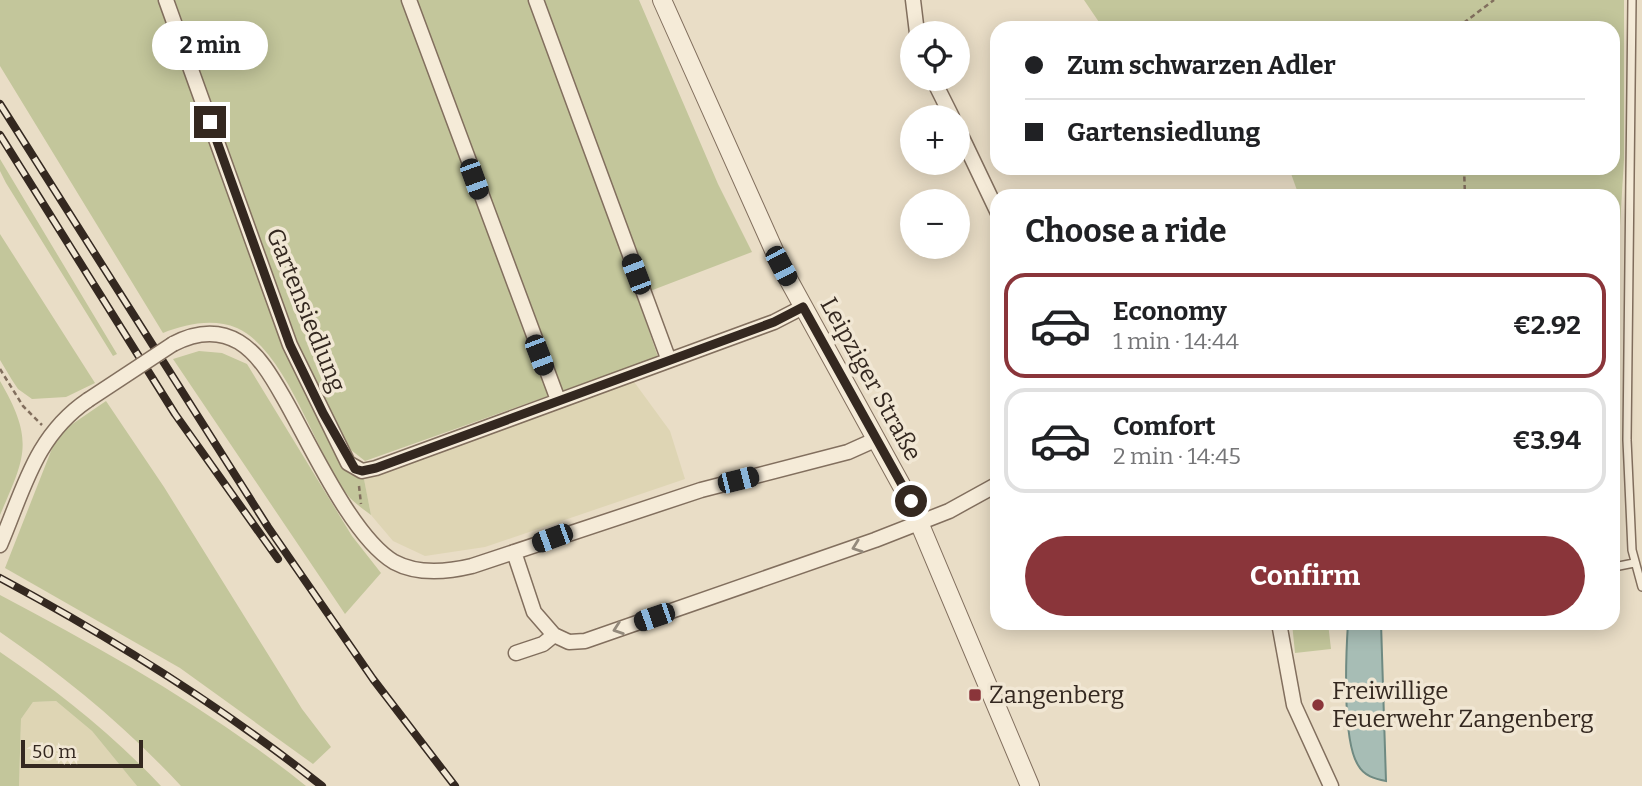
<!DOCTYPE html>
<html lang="en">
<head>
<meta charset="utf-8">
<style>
  :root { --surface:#fff; --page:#f2f2f2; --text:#202124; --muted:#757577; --line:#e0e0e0; --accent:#8a353a }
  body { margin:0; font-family:Bitter,serif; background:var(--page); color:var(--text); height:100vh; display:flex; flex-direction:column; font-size:26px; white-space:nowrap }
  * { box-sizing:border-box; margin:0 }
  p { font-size:23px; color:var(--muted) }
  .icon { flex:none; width:38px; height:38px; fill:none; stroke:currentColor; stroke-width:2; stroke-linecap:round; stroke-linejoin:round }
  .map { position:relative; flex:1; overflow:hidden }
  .drawer { position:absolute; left:990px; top:189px; width:630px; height:441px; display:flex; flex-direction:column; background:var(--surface); border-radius:21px; box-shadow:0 4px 18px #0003 }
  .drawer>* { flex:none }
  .banner { position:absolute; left:990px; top:21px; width:630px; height:154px; border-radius:21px; box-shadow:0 4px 18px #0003; display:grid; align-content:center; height:154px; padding:0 35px; background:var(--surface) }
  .buttons { position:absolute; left:900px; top:21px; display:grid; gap:14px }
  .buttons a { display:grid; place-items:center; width:70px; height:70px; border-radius:50%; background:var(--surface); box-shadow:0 4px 18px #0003; font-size:35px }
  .scale { position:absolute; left:21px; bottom:18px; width:122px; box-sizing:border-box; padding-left:7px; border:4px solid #342820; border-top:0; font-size:19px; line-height:24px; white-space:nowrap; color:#342820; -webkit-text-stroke:5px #f1e7d4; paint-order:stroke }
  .end { position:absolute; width:32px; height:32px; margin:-16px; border:9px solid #342820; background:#fff; box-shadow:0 0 0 4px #fff }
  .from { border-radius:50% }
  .bubble { position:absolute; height:49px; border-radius:24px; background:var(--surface); box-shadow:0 4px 18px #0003; font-size:23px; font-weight:700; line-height:49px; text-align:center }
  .car { position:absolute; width:21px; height:42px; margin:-21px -10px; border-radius:9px; box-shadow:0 0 5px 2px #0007; background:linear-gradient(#222 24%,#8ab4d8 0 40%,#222 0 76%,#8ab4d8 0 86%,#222 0) }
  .banner b { display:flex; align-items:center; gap:24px; height:66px; font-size:26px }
  .banner b+b { border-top:2px solid var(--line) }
  .banner i { width:18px; height:18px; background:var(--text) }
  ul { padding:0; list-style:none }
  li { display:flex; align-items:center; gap:21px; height:105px; margin:0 14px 10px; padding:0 21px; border:4px solid var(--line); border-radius:21px }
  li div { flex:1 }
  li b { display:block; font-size:26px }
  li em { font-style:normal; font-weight:700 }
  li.selected { border-color:var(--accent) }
  li>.icon { width:63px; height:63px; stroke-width:1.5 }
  h2 { padding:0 35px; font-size:32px; line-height:84px }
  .cta { display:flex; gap:14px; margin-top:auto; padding:14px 35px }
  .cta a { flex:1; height:80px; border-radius:42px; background:var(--accent); color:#fff; font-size:28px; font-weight:700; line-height:80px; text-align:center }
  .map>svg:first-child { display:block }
  .farmland { fill:#ded5b4 }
  .green { fill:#c3c69b }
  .water { fill:#a7bdb5; stroke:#6f8a82; stroke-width:2 }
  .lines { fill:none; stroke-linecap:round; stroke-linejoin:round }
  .service-casing { stroke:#826f5e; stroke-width:10 }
  .minor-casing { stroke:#826f5e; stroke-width:17 }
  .tertiary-casing { stroke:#826f5e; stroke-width:20 }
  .path { stroke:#826f5e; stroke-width:2.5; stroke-dasharray:5 3.5; stroke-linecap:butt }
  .service { stroke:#f5ebd8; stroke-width:7 }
  .minor { stroke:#f5ebd8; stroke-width:14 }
  .tertiary { stroke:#f5ebd8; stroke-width:18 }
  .rail-casing { stroke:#342820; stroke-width:8 }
  .rail { stroke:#f1e7d4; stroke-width:5; stroke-dasharray:16; stroke-linecap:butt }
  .minor-bridge-casing { stroke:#826f5e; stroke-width:17; stroke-linecap:butt }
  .minor-bridge { stroke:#f5ebd8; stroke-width:14 }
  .oneway { stroke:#948a7c }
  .route { stroke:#342820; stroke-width:9 }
  .poi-dot { fill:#8a353a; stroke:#f1e7d4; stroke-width:2.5 }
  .labels { text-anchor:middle; stroke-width:7; stroke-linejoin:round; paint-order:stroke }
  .street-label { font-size:24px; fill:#342820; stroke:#f1e7d4 }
  .poi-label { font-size:24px; fill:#342820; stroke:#f1e7d4; text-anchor:start }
</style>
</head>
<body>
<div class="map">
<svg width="1642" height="786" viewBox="0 0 1642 786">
  <rect width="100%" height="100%" fill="#e9ddc6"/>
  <!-- farmland -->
  <path class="farmland" d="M632,379L670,431L685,479L485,547L425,556L393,541L371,515L364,479Z
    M56,701L92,731L137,786H19L21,719L33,702Z"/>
  <!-- green -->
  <path class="green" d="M0,0H639L718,184L752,252L637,296L658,357L365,461L351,450L258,273L348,469L364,479L371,515C364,510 356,504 350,498C315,455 288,351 237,328C213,318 186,324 163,333L0,66Z
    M1084,0H1624V159L1614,325V196H1299L1289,168H1614V28H1103Z
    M0,159L117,354L113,356L6,183L0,171Z
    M0,234L95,383L66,397L32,399L18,389L12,380L0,360Z
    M199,351L222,353L247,364L352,536L381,573L345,614L173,359Z
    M0,381C35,441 25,457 0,515Z
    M106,401L164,487L302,709L331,747L313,764L180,668L5,568L53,446L68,427Z
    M0,595C106,651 213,711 306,786H181C126,727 67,678 0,632Z
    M1292,623H1328L1331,649L1295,653Z
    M0,652C59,692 112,734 161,786H137L92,731L56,701L33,702L21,719L19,786H0Z"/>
  <!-- water -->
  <path class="water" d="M1348,623H1381L1386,781C1375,779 1364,776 1358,765C1342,740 1346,654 1348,623Z"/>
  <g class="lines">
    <defs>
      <path id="service" d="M1632,0L1627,440L1632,550L1642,587
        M1614,567L1634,563"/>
      <path id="minor" d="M166,0L290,345L348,463L362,471L376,468L774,322L803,307
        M409,0L558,400
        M536,0L668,358
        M913,0L917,33
        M933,79L952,117
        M957,127L998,213
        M173,344C194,333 217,329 239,342C260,355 273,379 285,400C310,444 352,537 394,562C418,575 447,572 472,566L701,490L848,452L877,439
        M0,545C24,489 35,436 88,400
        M514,552L534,612L554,635L543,644L516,653
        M1279,623L1294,705L1331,786
        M554,635L569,642L585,641L875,540L949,511L998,484"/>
      <path id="tertiary" d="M662,0L781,266L910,501L1030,786"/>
    </defs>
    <!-- service casing -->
    <use href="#service" class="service-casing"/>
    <!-- minor casing -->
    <use href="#minor" class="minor-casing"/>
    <!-- tertiary casing -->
    <use href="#tertiary" class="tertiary-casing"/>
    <!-- path -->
    <path class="path" d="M1457,28L1494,0
      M1464,168L1465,196
      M0,369L23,406L42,425
      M359,486L361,504"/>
    <!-- service -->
    <use href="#service" class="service"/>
    <!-- minor -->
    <use href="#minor" class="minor"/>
    <!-- tertiary -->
    <use href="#tertiary" class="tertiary"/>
    <defs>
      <path id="rail" d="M0,104L268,527L373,679L455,786
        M0,135L175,414L278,559
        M0,578C114,639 221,706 322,786"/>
    </defs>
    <!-- rail casing -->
    <use href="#rail" class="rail-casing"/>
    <!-- rail -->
    <use href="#rail" class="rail"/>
    <defs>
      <path id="minor-bridge" d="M88,400L173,344"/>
    </defs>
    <!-- minor-bridge casing -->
    <use href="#minor-bridge" class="minor-bridge-casing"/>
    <!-- minor-bridge -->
    <use href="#minor-bridge" class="minor-bridge"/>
  </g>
  <!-- one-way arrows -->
  <defs><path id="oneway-chevron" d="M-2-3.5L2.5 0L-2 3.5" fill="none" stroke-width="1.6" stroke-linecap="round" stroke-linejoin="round" transform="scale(1.75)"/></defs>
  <g class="oneway">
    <use href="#oneway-chevron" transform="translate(857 547) rotate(160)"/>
    <use href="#oneway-chevron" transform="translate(618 629) rotate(161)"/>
  </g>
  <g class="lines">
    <!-- route -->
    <path class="route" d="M210,122L290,345L323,413L355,469L362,471L376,468L774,322L803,307L911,501"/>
  </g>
  <!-- markers -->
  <g class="poi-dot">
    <rect x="968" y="688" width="14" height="14" rx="3.5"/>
    <circle cx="1318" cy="705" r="7"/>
  </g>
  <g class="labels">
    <!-- street labels -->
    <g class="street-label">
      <text transform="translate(306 310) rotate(68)" y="8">Gartensiedlung</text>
      <text transform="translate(871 379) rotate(61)" y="8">Leipziger Straße</text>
    </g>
    <!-- poi labels -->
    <g class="poi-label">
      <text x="1332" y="699">Freiwillige<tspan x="1332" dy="28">Feuerwehr Zangenberg</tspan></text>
      <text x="989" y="703">Zangenberg</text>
    </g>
  </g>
</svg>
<div class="buttons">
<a><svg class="icon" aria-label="locate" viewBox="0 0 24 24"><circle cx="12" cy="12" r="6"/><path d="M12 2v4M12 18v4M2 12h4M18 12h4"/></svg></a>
<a>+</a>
<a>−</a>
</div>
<div class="scale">50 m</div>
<i class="end from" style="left:911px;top:501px"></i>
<i class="end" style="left:210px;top:122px"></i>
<div class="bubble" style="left:152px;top:21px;width:116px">2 min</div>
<i class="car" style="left:474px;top:179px;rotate:160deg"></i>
<i class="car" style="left:781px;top:266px;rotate:152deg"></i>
<i class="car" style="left:636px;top:274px;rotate:339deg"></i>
<i class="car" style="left:539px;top:355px;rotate:159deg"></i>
<i class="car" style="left:738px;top:480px;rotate:76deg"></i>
<i class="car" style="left:552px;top:538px;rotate:250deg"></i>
<i class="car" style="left:654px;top:617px;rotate:251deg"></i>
<div class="banner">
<b><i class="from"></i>Zum schwarzen Adler</b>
<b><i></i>Gartensiedlung</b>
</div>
<section class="drawer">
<h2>Choose a ride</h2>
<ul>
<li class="selected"><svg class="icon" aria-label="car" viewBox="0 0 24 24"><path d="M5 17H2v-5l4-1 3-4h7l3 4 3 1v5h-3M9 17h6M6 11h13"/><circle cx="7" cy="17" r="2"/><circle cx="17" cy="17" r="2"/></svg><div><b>Economy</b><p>1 min · 14:44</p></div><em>€2.92</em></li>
<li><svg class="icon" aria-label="car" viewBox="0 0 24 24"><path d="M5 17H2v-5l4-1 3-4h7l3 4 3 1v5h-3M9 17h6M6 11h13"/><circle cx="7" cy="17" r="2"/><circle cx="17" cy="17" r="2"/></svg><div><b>Comfort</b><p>2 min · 14:45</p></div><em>€3.94</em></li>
</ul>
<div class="cta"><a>Confirm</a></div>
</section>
</div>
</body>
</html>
